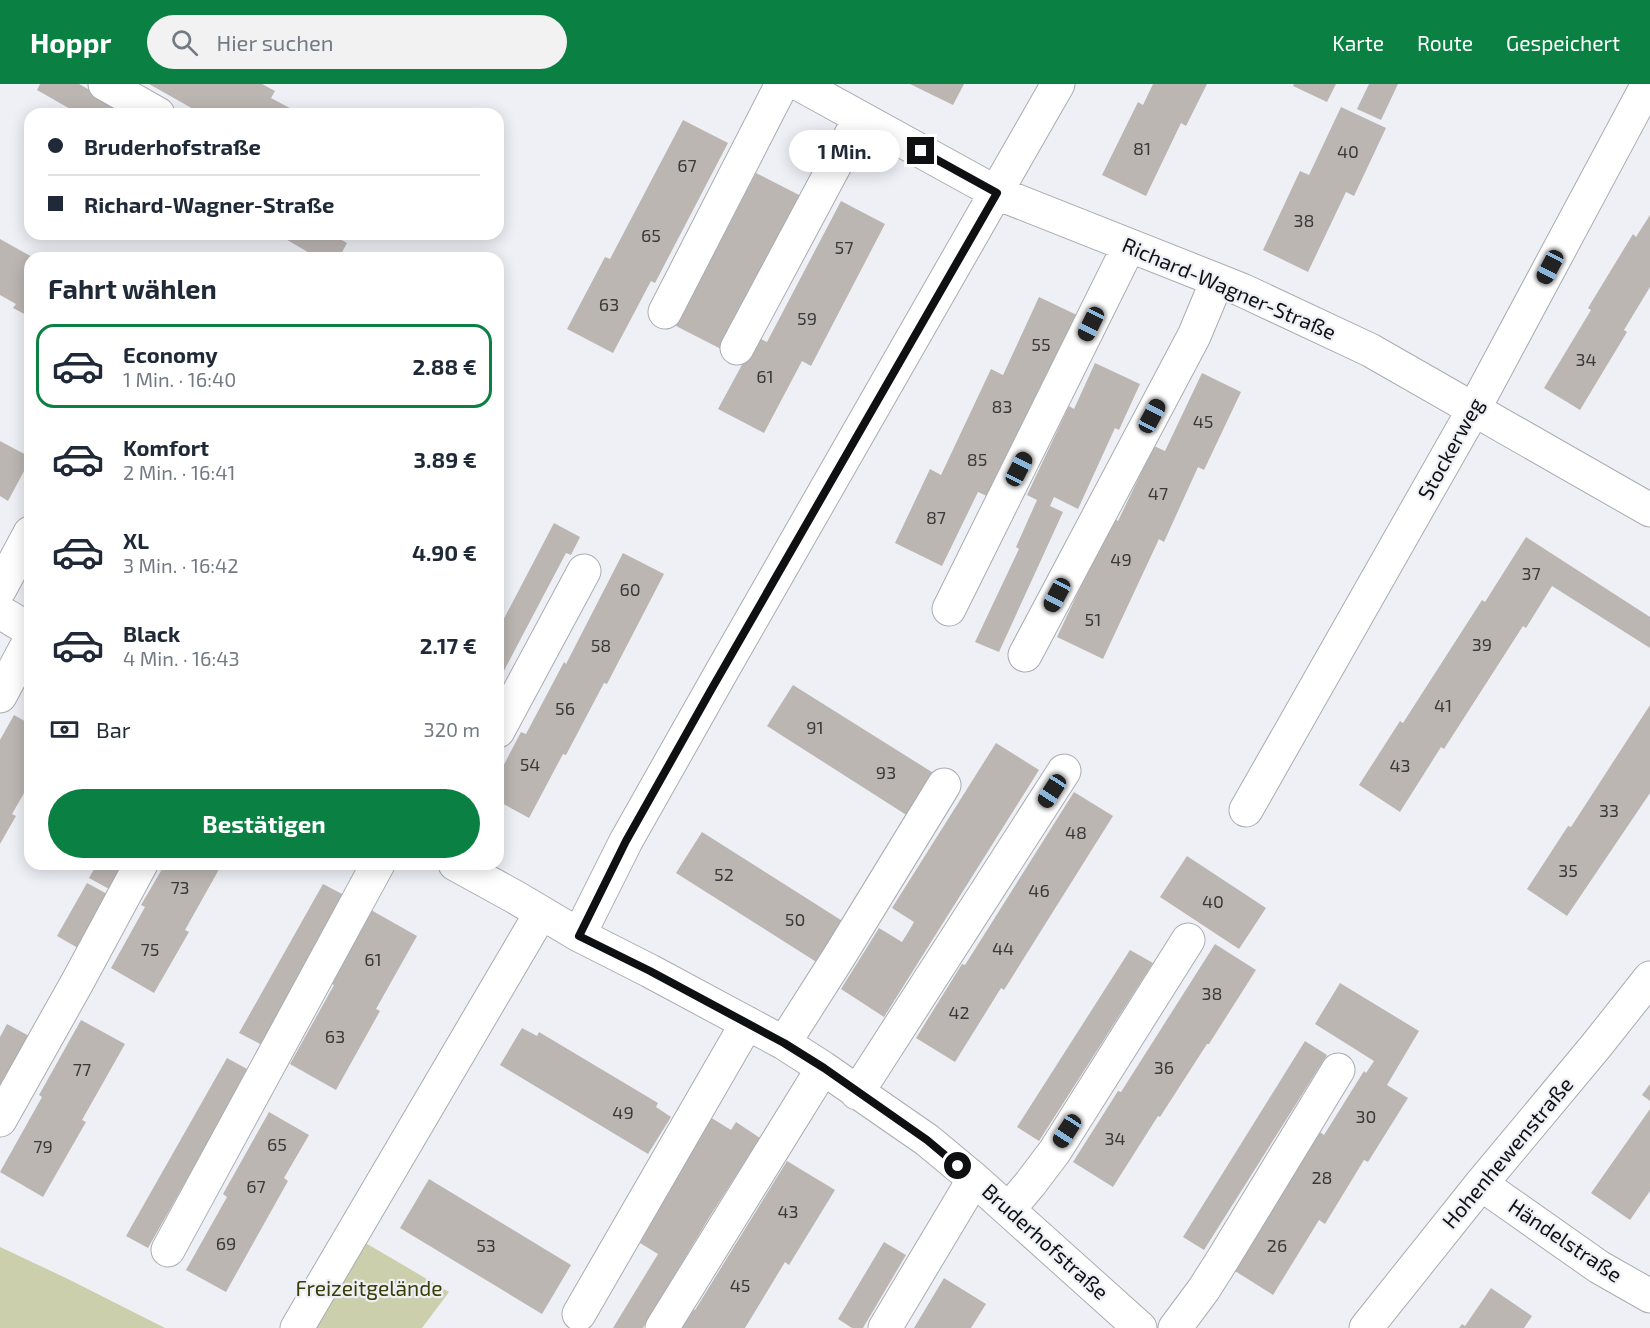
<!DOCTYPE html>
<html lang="de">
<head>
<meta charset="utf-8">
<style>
  :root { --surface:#fff; --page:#f2f2f3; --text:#1f2937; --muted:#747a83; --line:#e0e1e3; --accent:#0b8043 }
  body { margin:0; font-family:"Exo 2",sans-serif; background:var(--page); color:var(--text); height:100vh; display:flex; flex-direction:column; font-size:22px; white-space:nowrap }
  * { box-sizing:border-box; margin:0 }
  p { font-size:20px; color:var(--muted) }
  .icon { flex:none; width:33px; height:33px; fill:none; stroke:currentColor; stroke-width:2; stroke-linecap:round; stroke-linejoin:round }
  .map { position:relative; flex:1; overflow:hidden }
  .drawer { position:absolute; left:24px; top:168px; width:480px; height:618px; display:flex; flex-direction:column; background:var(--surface); border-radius:18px; box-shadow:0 3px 15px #0003 }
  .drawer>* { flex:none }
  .top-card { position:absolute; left:24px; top:24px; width:480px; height:132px; border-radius:18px; box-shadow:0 3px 15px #0003; display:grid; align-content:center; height:132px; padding:0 24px; background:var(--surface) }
  .end { position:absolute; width:27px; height:27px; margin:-14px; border:8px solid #0f1012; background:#fff; box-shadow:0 0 0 3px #fff }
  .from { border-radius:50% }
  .bubble { position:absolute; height:42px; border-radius:21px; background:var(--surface); box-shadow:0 3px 15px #0003; font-size:20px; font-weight:700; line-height:42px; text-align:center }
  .car { position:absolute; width:18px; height:36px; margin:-18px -9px; border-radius:8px; box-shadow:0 0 4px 2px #0007; background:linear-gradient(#222 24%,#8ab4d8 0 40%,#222 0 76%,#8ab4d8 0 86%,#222 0) }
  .top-card b { display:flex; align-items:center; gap:21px; height:57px; font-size:22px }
  .top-card b+b { border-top:2px solid var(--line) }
  .top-card i { width:15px; height:15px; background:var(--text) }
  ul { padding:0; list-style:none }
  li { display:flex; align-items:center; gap:18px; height:84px; margin:0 12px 9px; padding:0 12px; border:3px solid transparent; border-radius:18px }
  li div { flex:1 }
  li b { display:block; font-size:22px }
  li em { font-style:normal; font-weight:700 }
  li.selected { border-color:var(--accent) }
  li>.icon { width:54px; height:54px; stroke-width:1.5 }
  h2 { padding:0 24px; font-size:27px; line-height:72px }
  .pay { display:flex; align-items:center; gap:15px; height:66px; padding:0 24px; font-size:22px }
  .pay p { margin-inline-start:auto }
  .button { display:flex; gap:12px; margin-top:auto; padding:12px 24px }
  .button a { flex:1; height:69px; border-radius:36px; background:var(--accent); color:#fff; font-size:24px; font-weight:700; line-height:69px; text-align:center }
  header { display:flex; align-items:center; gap:36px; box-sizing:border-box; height:84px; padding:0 30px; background:var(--accent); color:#fff }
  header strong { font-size:28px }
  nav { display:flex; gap:33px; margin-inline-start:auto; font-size:21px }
  .search { width:420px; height:54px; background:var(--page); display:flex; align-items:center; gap:15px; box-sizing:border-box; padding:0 21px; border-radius:33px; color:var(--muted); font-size:22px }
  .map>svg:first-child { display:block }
  .green { fill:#cbcfac }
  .building { fill:#bcb6b3 }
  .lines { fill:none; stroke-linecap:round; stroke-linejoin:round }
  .minor-casing { stroke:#aaacb2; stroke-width:35 }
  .minor { stroke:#fff; stroke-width:33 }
  .route { stroke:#0f1012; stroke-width:8 }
  .labels { text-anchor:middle; stroke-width:4.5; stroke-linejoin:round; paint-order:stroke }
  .number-label { font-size:18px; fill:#3a3a3a }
  .street-label { font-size:21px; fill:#0f1012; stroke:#eef0f6 }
  .park-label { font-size:21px; fill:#393d06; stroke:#eef0f6 }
</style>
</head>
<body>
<header>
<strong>Hoppr</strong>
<div class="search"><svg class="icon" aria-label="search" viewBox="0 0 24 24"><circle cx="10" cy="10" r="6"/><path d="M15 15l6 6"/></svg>Hier suchen</div>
<nav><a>Karte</a><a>Route</a><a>Gespeichert</a></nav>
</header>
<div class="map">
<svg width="1650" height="1244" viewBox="0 0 1650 1244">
  <rect width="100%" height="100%" fill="#eef0f6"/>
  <!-- green -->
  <path class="green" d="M357,1154L449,1208L422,1244H302Z
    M0,1163L68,1195L165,1244H0Z"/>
  <!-- building -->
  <path class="building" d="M40,0H79L132,30H79L37,6Z
    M149,0H262L275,7L271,14L301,30H202Z
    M910,0H964L953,21Z
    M1153,0H1207L1186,42L1181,39L1146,112L1102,91L1138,18L1143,21Z
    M1294,0H1336L1327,18L1293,2Z
    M1369,0H1398L1381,36L1357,25Z
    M1341,23L1386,44L1354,112L1346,108L1308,188L1263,166L1300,87L1309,91Z
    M683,36L728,59L655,199L651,197L613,269L567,245L605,173L610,175Z
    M756,89L801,112L721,265L676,242Z
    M841,117L885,140L811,282L802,277L764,349L718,325L757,253L767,258Z
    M1650,131V203L1624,246L1627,248L1580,326L1544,304L1591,226L1588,224L1633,150L1636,153Z
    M277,150H331L347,159L339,174H318Z
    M0,155L34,174H30V233L13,224L16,220L0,211Z
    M1039,213L1079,232L989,413L978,408L942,482L895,459L930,385L941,391L991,285L1003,291Z
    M1095,279L1140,300L1119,346L1115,344L1078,425L1054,413L1050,422L1063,428L999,568L975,558L1019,465L1016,463L1037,416L1027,411L1069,322L1074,325Z
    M1202,289L1241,308L1204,386L1198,383L1164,458L1159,455L1103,575L1057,553L1113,434L1118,437L1154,362L1165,367Z
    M0,357L30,373V376L8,417L0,412Z
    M554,439L580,453L571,471L566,469L498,598V546Z
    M1526,453L1650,533V564L1552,502L1526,544L1523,542L1444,665L1441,663L1400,728L1359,701L1400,637L1403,639L1482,516L1485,518Z
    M623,469L664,490L607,600L604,599L566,671L563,670L529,734L498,717V692L521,648L526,650L564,578L566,580Z
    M793,601L935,690L908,732L767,642Z
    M1650,621V709L1567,832L1527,805L1568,742L1571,743Z
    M14,631L30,640V699L12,730L16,732L0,760V656Z
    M996,659L1039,686L884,933L841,905L879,844L902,858L910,845L914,838L892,824Z
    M1074,708L1113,732L1004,906L1001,904L955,978L916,954L962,880L965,881Z
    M702,748L844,838L818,879L676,789Z
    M1187,772L1266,824L1239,865L1160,813Z
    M97,780H125L111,806L89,794Z
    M165,780H222L185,846L189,848L154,909L111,884L145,823L141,821Z
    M87,799L109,811L78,864L57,852Z
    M323,800L346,812L262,961L239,949Z
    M371,826L417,852L376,925L380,927L336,1006L290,980L334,901L330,899Z
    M1215,860L1256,886L1209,960H1207L1160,1033L1158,1032L1113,1103L1073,1078L1118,1007L1121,1008Z
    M1130,866L1153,879L1039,1057L1017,1043Z
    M1340,899L1419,947L1387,1001L1408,1014L1368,1078L1364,1076L1325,1140L1319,1136L1273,1211L1235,1187L1320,1048L1324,1051L1364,987L1366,989L1374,977L1315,940Z
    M81,936L125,960L82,1036L86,1038L43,1113L0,1088L42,1013L39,1011Z
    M7,940L31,953L0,1008V953Z
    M522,944L537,952L539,948L658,1019L656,1023L671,1033L648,1070L500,981Z
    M1305,957L1327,971L1204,1166L1183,1153Z
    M227,974L249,986L148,1164L126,1152Z
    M1650,1000V1017L1642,1011Z
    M1650,1025V1107L1630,1136L1591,1109Z
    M269,1028L309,1051L284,1094L288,1097L226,1208L186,1186L227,1113L223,1110Z
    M710,1033L731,1046L736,1038L760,1054L710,1132L643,1244H613L658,1170L635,1156Z
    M787,1077L835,1106L789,1181L785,1178L745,1244H680L692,1225L695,1226Z
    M429,1095L571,1181L542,1230L400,1144Z
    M884,1158L906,1171L863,1244H852L838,1235Z
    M944,1194L986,1220L971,1244H914Z
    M1491,1204L1532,1232L1524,1244H1459L1462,1240L1465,1242Z"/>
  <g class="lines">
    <defs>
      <path id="minor" d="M105,0L158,30
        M799,0L997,109L1242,206L1370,266L1650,426
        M665,228L782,0
        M737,264L860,34
        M0,505L30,449
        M949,525L1129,162
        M0,528L30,546
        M1025,571L1194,252L1217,197
        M0,612L30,556
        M498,647L584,487
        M1246,726L1474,325L1648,0
        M455,780L515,813L579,851L650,887L784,959L823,984L927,1056L974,1095L1140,1244
        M579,851L626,757L722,587L1058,0
        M784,959L840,871L944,701
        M857,1009L1064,687
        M0,1036L78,897L141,780
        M1481,1100L1599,1183L1650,1212
        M1009,1125L1030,1100L1055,1067L1188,856
        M168,1166L378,780
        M579,1230L747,939
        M297,1244L541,829
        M662,1244L823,984
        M885,1244L974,1095
        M1175,1244L1204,1205L1223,1175L1338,986
        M1366,1244L1481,1100L1596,962L1650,894"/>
    </defs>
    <!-- minor casing -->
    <use href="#minor" class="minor-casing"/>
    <!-- minor -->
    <use href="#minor" class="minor"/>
  </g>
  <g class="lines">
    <!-- route -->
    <path class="route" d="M921,67L997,109L711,606L626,757L579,852L650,887L784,959L824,984L927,1056L958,1082"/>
  </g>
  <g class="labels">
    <!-- number labels -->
    <g class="number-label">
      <text x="1142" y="71">81</text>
      <text x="1348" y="74">40</text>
      <text x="687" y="88">67</text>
      <text x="1304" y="143">38</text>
      <text x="651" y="158">65</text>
      <text x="844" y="170">57</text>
      <text x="609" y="227">63</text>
      <text x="807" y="241">59</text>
      <text x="1041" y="267">55</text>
      <text x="1586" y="282">34</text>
      <text x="765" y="299">61</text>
      <text x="1002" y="329">83</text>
      <text x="1203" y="344">45</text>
      <text x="977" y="382">85</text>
      <text x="1158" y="416">47</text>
      <text x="936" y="440">87</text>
      <text x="1121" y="482">49</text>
      <text x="1531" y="496">37</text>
      <text x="630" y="512">60</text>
      <text x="1093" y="542">51</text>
      <text x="1482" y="567">39</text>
      <text x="601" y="568">58</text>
      <text x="1443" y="628">41</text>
      <text x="565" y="631">56</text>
      <text x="815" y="650">91</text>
      <text x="530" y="687">54</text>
      <text x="1400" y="688">43</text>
      <text x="886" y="695">93</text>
      <text x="1609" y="733">33</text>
      <text x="1076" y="755">48</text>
      <text x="1568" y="793">35</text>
      <text x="724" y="797">52</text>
      <text x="180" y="810">73</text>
      <text x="1039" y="813">46</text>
      <text x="1213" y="824">40</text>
      <text x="795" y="842">50</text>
      <text x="1003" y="871">44</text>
      <text x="150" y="872">75</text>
      <text x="373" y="882">61</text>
      <text x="1212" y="916">38</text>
      <text x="959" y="935">42</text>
      <text x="335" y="959">63</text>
      <text x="1164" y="990">36</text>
      <text x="82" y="992">77</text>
      <text x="623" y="1035">49</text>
      <text x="1366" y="1039">30</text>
      <text x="1115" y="1061">34</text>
      <text x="277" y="1067">65</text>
      <text x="43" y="1069">79</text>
      <text x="1322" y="1100">28</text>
      <text x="256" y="1109">67</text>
      <text x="788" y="1134">43</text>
      <text x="226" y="1166">69</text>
      <text x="486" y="1168">53</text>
      <text x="1277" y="1168">26</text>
      <text x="740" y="1208">45</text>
    </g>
    <!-- street labels -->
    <g class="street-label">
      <text transform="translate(1229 205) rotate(23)" y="7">Richard-Wagner-Straße</text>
      <text transform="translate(1451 365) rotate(-61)" y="7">Stockerweg</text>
      <text transform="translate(1508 1069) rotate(-50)" y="7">Hohenhewenstraße</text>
      <text transform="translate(1565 1157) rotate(34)" y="7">Händelstraße</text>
      <text transform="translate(1045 1158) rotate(42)" y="7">Bruderhofstraße</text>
    </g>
    <!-- park labels -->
    <g class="park-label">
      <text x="369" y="1212">Freizeitgelände</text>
    </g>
  </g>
</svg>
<i class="end from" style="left:958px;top:1082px"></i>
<i class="end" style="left:921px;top:67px"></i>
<div class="bubble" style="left:789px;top:46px;width:111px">1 Min.</div>
<i class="car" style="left:1550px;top:183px;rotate:208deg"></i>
<i class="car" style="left:1091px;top:240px;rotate:206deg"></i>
<i class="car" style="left:1152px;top:332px;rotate:28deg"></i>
<i class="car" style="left:1019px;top:385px;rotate:27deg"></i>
<i class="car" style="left:1057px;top:511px;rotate:208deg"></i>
<i class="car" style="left:1052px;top:707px;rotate:213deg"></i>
<i class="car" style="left:1067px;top:1047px;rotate:213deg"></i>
<div class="top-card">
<b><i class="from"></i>Bruderhofstraße</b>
<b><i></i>Richard-Wagner-Straße</b>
</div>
<section class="drawer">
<h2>Fahrt wählen</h2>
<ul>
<li class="selected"><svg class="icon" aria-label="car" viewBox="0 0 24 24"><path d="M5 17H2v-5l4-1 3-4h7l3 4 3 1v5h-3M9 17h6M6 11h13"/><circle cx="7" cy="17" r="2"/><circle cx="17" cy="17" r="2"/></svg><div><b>Economy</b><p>1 Min. · 16:40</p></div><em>2.88 €</em></li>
<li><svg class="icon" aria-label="car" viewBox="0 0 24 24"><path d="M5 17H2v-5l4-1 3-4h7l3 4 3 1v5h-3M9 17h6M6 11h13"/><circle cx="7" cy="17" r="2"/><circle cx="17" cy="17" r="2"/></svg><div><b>Komfort</b><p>2 Min. · 16:41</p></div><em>3.89 €</em></li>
<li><svg class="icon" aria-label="car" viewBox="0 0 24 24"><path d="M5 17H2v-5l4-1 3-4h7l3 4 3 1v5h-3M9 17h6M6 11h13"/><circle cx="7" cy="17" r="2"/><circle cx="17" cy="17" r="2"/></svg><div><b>XL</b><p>3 Min. · 16:42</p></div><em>4.90 €</em></li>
<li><svg class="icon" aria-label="car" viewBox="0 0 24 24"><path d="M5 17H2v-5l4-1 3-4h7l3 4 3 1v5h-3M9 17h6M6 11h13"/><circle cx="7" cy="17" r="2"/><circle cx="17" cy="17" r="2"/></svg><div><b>Black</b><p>4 Min. · 16:43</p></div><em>2.17 €</em></li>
</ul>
<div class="pay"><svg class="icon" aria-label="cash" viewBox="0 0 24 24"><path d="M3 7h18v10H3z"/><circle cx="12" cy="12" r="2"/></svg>Bar<p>320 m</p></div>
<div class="button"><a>Bestätigen</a></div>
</section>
</div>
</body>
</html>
